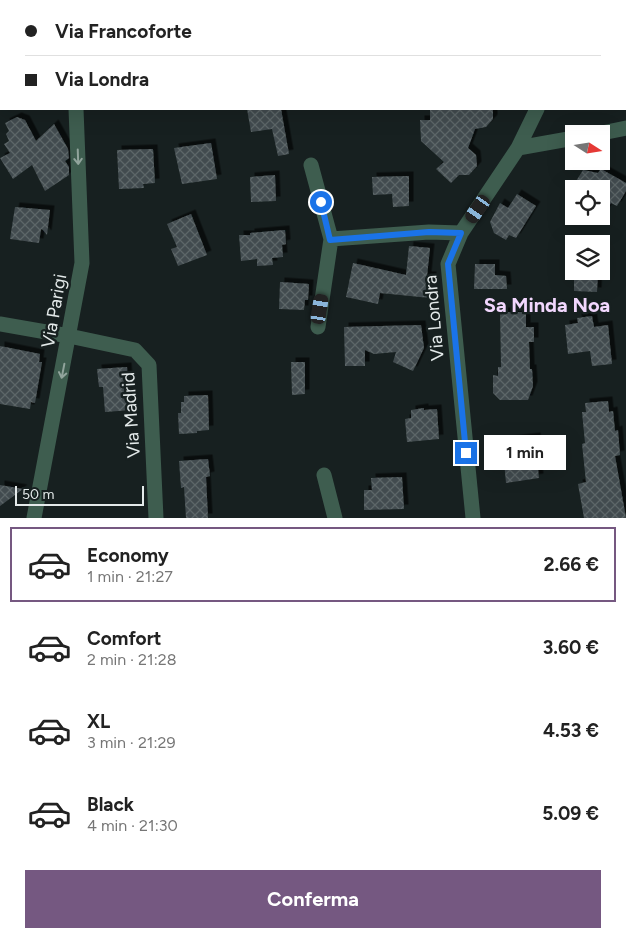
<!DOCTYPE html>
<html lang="it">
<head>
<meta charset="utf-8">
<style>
  :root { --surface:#fff; --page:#f6f6f6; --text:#222; --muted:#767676; --line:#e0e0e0; --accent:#755881 }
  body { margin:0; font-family:Figtree,sans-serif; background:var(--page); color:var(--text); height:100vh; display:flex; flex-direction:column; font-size:19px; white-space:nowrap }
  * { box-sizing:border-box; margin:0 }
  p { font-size:16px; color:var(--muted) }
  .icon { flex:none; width:28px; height:28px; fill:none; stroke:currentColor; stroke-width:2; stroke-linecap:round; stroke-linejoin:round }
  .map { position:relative; height:518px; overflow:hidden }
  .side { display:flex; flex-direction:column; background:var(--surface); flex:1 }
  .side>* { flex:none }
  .top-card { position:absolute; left:0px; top:0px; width:626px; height:110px; box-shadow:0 5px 20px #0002; display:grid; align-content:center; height:110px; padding:0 25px; background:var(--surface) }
  .needle { width:32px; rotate:102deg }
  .fabs { position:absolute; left:565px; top:125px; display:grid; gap:10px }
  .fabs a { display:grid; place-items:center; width:45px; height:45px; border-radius:0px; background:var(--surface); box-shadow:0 5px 20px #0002; font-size:25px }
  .scale { position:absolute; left:15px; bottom:12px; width:129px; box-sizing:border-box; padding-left:5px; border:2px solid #e4eaea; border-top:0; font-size:14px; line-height:18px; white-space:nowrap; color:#e4eaea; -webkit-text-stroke:4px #172020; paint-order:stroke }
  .end { position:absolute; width:22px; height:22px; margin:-11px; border:6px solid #1a73e8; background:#fff; box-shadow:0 0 0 2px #fff }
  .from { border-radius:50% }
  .bubble { position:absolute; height:35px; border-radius:0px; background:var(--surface); box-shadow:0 5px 20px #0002; font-size:16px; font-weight:700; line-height:35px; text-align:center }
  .car { position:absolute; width:15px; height:30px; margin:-15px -8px; border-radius:6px; box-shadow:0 0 4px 1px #0007; background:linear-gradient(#222 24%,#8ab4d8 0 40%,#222 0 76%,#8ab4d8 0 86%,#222 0) }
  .top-card b { display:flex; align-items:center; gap:18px; height:48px; font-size:19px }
  .top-card b+b { border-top:1px solid var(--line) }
  .top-card i { width:12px; height:12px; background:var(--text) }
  ul { padding:9px 0 0; list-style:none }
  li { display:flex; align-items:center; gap:15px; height:75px; margin:0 10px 8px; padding:0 15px; border:2px solid transparent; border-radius:0px }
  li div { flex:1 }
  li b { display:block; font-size:19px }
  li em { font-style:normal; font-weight:700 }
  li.on { border-color:var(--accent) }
  li>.icon { width:45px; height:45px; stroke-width:1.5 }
  .primary-button { display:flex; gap:10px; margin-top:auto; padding:10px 25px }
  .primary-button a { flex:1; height:58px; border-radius:0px; background:var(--accent); color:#fff; font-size:20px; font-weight:700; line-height:58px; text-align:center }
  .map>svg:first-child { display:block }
  .building { fill:url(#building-cross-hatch); filter:url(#shadow) }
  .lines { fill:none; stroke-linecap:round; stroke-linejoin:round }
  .street { stroke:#3e5d4f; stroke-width:15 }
  .oneway { stroke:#91a49c }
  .route { stroke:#1a73e8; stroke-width:6 }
  .labels { text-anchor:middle; stroke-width:5; stroke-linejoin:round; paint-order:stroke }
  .street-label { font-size:18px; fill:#e4eaea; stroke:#172020 }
  .quarter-label { font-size:20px; font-weight:bold; fill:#f2d7fe; stroke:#172020 }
</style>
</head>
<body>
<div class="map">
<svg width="626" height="518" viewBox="0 0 626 518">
  <defs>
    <pattern id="building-cross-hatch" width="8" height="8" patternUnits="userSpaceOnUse" patternTransform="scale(1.25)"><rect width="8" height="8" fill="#424c4f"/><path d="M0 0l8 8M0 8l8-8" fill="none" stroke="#5d6668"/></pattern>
    <filter id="shadow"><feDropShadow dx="4.5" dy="-4.5" stdDeviation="0" flood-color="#0009"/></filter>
  </defs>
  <rect width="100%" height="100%" fill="#172020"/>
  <!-- building -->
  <path class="building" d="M247,109H281L289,154L278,156L272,129L251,132Z
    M430,109H493V119L486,127L475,129L468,148L476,155L477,166L469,175H459L451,183L436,169L444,162L421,141L420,120H430Z
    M17,117L25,120L36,141L54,124L68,149L69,158L65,161L69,167V175L45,191L32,165L13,179L0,158L10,153L4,144L9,141L6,134L9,131L5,123Z
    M211,143L217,179L182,184L174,148Z
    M153,149L155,183L143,184L144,188L119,189L117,150Z
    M601,169L626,183V191L617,206L611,203L601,218V189H571L583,170L598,173Z
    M275,175L276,201L251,202L250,177Z
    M409,176V206L393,207L392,194L373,195L372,177Z
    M517,194L536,206L516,238L509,235L506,240L494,233L490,222L500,203L508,208Z
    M15,207L50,210L47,235L43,230L41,229L39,243L10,239Z
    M191,214L207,255L178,266L171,249L177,247L167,224Z
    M285,230L286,244L282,245L283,257L272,258L273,265L257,266V259L241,261L239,235H250V233Z
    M409,246L430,248L427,276H432L430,298L380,293L378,304L346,297L353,263L406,275Z
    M475,264H495V275L506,276L507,289H474Z
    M574,271H598L597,292L574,291Z
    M280,282L309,284L308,300H305L304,310L279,309Z
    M500,312H526V327H534V342H529L530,369H532L533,386L528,400H500L493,393V375L498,376V367H501Z
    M592,316L594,327L608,325L612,364L592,366L590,351L568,354L565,325L578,323L577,318Z
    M421,325L424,348L413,371L393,362L396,352L374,354L365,350V366H345L344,327Z
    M0,346L40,354L39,362H42L35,403L31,402L30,409L0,404Z
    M291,362H305V394L292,395Z
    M127,367L129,397H131L132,410L105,412L103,387H99L97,369Z
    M208,395L209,430L197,431V433L179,434L178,413H181V402H184V396Z
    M608,401L609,412L613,411L615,431L618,430L620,455L615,456L626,518H584L578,484L586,482L582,444L585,443L582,412H586L585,403Z
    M424,408V410L437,409L439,439L407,442L405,419L411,418V410Z
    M536,437L538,449H541L543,468L538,469L539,478L506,483L502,441Z
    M208,459L210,476L206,477L208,518H186L184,487L181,488L179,461Z
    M402,477L404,509L364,510V490H372L371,478Z
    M0,485L23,489L0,506Z"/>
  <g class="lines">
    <!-- street -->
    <path class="street" d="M71,0V1
      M565,0V1
      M597,134L626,128
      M518,148L574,138
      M311,165L331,239L318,327
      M331,239L429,232L461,233
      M0,324L69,336L135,350L149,365L156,518
      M324,475L335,518
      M34,518L82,263L76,109
      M473,518L448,264L461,233L518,148L537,109"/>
  </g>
  <!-- one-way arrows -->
  <defs><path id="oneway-shaft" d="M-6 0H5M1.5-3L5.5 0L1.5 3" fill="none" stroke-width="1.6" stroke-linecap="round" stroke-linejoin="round" transform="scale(1.25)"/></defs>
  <g class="oneway">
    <use href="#oneway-shaft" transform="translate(78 157) rotate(88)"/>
    <use href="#oneway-shaft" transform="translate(63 371) rotate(101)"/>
  </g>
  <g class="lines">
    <!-- route -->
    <path class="route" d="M321,202L330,240L429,232L461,233L448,264L466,453"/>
  </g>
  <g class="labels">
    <!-- street labels -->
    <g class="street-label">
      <text transform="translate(54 311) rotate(-80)" y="6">Via Parigi</text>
      <text transform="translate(434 318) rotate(-95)" y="6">Via Londra</text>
      <text transform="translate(131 415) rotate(-94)" y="6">Via Madrid</text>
    </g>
    <!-- quarter labels -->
    <g class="quarter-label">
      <text x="547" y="312">Sa Minda Noa</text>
    </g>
  </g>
</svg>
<div class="fabs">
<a><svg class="needle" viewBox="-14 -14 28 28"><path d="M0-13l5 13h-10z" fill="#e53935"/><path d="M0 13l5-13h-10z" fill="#767676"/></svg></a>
<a><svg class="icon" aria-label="locate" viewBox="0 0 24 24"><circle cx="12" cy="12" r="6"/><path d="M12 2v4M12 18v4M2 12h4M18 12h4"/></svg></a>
<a><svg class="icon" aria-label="layers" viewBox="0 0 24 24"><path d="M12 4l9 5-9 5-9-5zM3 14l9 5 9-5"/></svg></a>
</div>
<div class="scale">50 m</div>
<i class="end from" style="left:321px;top:202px"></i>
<i class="end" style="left:466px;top:453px"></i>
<div class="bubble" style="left:484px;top:435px;width:82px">1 min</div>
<i class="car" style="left:478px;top:209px;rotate:215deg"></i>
<i class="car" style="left:320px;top:309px;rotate:9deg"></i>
<div class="top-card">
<b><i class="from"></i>Via Francoforte</b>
<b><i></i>Via Londra</b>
</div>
</div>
<section class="side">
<ul>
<li class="on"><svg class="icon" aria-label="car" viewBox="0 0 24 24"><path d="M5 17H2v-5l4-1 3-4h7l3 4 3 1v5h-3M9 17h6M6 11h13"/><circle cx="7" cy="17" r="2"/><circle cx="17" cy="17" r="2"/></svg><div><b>Economy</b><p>1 min · 21:27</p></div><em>2.66 €</em></li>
<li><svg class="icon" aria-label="car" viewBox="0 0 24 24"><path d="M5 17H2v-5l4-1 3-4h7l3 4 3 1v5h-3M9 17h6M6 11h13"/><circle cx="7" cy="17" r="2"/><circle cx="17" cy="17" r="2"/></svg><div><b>Comfort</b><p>2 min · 21:28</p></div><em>3.60 €</em></li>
<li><svg class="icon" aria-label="car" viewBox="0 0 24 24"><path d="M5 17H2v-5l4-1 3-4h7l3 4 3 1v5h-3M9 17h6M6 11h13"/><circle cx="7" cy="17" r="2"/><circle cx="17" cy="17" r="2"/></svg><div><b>XL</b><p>3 min · 21:29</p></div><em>4.53 €</em></li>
<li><svg class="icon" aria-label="car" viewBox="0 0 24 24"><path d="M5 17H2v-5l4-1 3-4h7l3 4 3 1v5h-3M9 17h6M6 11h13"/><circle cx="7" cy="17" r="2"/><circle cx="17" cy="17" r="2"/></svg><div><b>Black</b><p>4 min · 21:30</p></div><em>5.09 €</em></li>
</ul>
<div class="primary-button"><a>Conferma</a></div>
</section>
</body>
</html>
